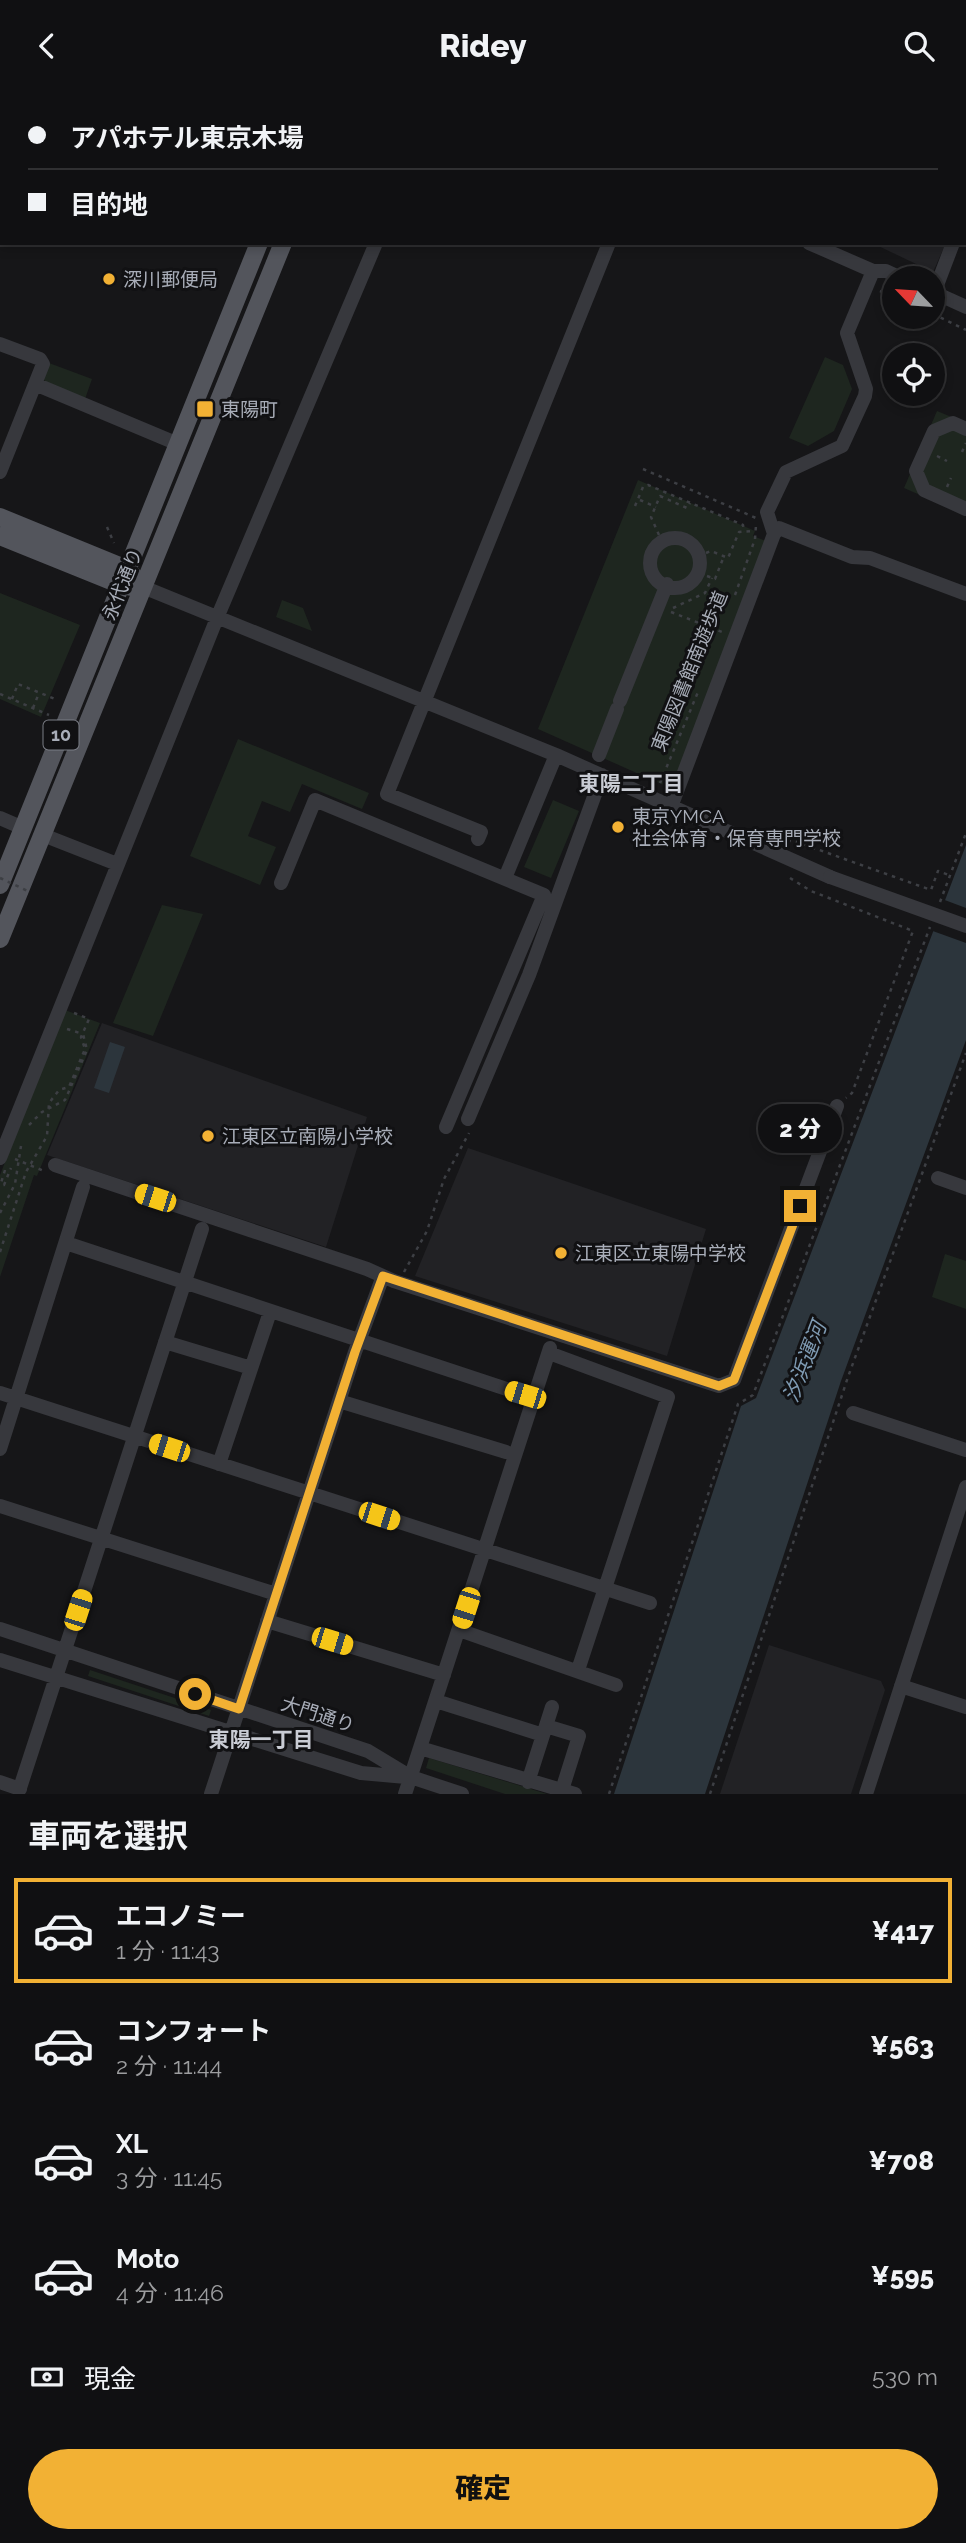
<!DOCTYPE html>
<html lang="ja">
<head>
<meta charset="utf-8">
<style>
  :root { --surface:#101012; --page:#1e1e20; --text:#f1f3f6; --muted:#9c9d9f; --line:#303032; --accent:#f2b134 }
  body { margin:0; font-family:Raleway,"Noto Sans JP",sans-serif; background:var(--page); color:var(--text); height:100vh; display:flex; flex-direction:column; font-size:26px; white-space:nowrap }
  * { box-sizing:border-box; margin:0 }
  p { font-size:23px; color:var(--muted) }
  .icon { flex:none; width:38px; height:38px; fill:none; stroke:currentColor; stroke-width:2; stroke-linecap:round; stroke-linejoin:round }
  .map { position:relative; height:1703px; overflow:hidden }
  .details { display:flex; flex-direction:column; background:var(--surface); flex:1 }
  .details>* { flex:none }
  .banner { position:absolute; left:0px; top:0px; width:966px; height:154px; box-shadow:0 4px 10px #0003,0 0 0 2px var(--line); display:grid; align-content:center; height:154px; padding:0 28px; background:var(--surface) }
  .needle { width:46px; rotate:295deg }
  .controls { position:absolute; left:882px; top:175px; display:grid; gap:14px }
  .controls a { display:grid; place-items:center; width:63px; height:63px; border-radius:50%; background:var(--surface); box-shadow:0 4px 10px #0003,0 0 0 2px var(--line); font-size:35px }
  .end { position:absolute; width:32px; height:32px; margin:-16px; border:9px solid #f2b134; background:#111; box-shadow:0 0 0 4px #111 }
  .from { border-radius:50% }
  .bubble { position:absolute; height:49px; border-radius:24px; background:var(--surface); box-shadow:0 4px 10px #0003,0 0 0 2px var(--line); font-size:23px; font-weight:800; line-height:49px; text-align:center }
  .car { position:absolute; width:21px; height:42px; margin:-21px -10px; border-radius:9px; box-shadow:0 0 5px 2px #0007; background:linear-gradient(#f5c518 24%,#345 0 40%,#f5c518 0 76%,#345 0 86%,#f5c518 0) }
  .banner b { display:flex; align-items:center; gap:24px; height:66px; font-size:26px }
  .banner b+b { border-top:2px solid var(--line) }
  .banner i { width:18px; height:18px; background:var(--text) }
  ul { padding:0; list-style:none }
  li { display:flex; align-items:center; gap:21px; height:105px; margin:0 14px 10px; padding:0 14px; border:4px solid transparent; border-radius:0px }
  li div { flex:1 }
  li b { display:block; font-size:26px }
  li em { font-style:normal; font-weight:800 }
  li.active { border-color:var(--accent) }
  li>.icon { width:63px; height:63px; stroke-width:1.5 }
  h2 { padding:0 28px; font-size:32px; line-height:84px }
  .pay { display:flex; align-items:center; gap:18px; height:77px; padding:0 28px; font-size:26px }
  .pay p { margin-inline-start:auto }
  .primary-button { display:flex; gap:14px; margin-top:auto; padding:14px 28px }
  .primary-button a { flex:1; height:80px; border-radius:42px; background:var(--accent); color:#111; font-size:28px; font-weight:800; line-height:80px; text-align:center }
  header { display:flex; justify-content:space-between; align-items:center; height:91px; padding:0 28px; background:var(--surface); font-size:32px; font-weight:800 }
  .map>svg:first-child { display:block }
  .built { fill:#222225 }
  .green { fill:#1e261f }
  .water { fill:#2c353c }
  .pier { fill:#161618 }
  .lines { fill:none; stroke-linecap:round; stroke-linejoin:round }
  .path { stroke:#3d3f44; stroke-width:2.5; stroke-dasharray:3.5 5; stroke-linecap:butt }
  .minor { stroke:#37383d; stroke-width:14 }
  .major { stroke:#53555c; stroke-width:18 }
  .path-bridge { stroke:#3d3f44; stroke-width:2.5; stroke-dasharray:3.5 5; stroke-linecap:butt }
  .minor-bridge { stroke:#37383d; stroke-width:14 }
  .route { stroke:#f2b134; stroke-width:9 }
  .poi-dot { fill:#f2b134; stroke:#111113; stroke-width:2.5 }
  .labels { text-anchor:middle; stroke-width:6; stroke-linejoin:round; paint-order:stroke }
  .shield { fill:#111113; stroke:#7b7e86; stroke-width:2 }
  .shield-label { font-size:18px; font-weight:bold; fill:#a8adb8 }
  .poi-label { font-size:19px; fill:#a8adb8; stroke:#111113; text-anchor:start }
  .street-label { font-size:19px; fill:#a8adb8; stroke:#111113 }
  .neighbourhood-label { font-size:21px; font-weight:bold; fill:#c9ccd4; stroke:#111113 }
  .water-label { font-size:21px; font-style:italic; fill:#7f9bb3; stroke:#111113 }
</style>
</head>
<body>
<header><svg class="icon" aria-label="back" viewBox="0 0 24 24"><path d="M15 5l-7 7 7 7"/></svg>Ridey<svg class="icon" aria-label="search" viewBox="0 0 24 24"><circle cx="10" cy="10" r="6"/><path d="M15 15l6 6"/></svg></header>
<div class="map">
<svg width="966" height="1703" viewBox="0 0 966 1703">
  <rect width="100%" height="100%" fill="#161618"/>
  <!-- built -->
  <path class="built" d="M795,0H966V79L964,2Z
    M872,152H946L933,181Z
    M102,932L367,1026L326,1156L47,1064Z
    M468,1057L706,1138L667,1265L415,1185Z
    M769,1554L881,1590L885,1599L851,1703H720Z"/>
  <!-- green -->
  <path class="green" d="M825,266L843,274L852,298L834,340L808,355L789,347Z
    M49,272L92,288L85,308L46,292L43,287Z
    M937,320L966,332V424L904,397Z
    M638,389L755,440L753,445L771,452L677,700L538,638Z
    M0,502L80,534L41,626L0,608Z
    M282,509L303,517L312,540L276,526Z
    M238,648L369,702L362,718L302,693L290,721L262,710L248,745L276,756L260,794L190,765Z
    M553,709L579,720L551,787L524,776Z
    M162,814L203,823L153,945L113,932Z
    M65,919L100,932L37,1085L34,1084L0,1186V1084Z
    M945,1163L966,1170V1218L932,1206Z
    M90,1579L211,1619L209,1625L88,1585Z
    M429,1667L547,1703H505L426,1677Z"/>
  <!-- water -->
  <path class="water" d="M966,754V949L841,1290L705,1703H614L741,1315L756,1307Z
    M110,951L125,956L109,1002L94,997Z"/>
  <!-- pier -->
  <path class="pier" d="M942,808L966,817V852L930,839Z"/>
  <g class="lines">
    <!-- path -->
    <path class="path" d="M40,0L45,2
      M880,200L894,206
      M933,223L966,239
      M962,361L966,352
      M937,365L947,370
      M643,378L756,427
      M947,396L951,387
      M640,409L656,416
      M635,415L643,396L648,394L743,434L744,441
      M107,436L114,452
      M659,444L651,426L660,405L687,417L690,412
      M706,462L711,460L728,467L739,441L755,440
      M707,485L715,488L724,465
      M735,504L755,448L756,434
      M673,517L705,502L712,487
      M671,521L722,541
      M0,603L49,624
      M12,608L18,593L55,608
      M33,617L39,602
      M660,692L698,601
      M779,748L797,751L931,799L938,780L949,784
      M790,787L811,800L913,840L852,1002L846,1007
      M940,811L966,742
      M67,938L83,943
      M29,1034L42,1021L65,1009L87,959L83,943
      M15,1068L44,1080
      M5,1079L1,1092L4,1094L11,1077
      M0,1122L15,1093L21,1055
      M0,1161L26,1081L47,1045L49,1012L59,999L69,996L85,958L81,946L89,928L74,922
      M404,1181L427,1140L444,1088L469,1042
      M609,1703L738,1313L753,1304L930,836
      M710,1703L848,1286L966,962"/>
    <!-- minor -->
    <path class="minor" d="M62,0L66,2
      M165,0L168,2
      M263,0L267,2
      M455,0L459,2
      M24,2L25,0
      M439,2L440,0
      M0,62L2,57
      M964,124L966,120
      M809,152L873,180H886L901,187
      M933,201L966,216
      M934,202L953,152
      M0,253L40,268L43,273L0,381
      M35,293L178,353
      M966,338L953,332L934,340L916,380L924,399L966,418
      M774,443L767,421L786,381L842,355L865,305L866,298L847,242L873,180
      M650 472a25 25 0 1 1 50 0a25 25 0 1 1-50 0Z
      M143,496L556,664L830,786
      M620,610L667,493
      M599,664L617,618
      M671,716L774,443L779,437L852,466L870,467L966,503
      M0,727L23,737
      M43,744L117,773
      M478,748L481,741L387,703L609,152
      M505,787L556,664
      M281,792L315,709L544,804L446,1036
      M468,1028L529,884L602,684
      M0,1067L217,527L376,152
      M55,1074L367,1178L394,1190L719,1295L734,1289L837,1015
      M938,1087L966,1097
      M66,1152L534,1307
      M165,1251L251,1277
      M549,1262L668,1306L578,1579
      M0,1302L650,1512
      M339,1310L506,1361
      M853,1322L966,1359
      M0,1358L83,1096
      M219,1373L270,1221
      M0,1415L276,1503
      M267,1530L444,1584
      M0,1538L368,1660L411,1686L462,1703
      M459,1539L616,1594
      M0,1569L361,1682L406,1686
      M901,1595L966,1616
      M436,1610L543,1644
      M546,1635L579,1645L562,1699
      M420,1657L575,1703
      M0,1691L20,1698
      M528,1691L552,1616
      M18,1703L202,1138
      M211,1703L355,1261L383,1185
      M405,1703L550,1257
      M866,1703L966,1396"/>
    <!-- major -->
    <path class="major" d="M320,2L321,0
      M344,2L345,0
      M0,426L127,478L134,486
      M0,445L121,494L133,496
      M0,794L259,152
      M0,848L283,152"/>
    <!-- path-bridge -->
    <path class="path-bridge" d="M0,787L30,801"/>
    <!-- minor-bridge -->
    <path class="minor-bridge" d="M830,786L966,835"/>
  </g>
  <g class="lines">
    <!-- route -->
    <path class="route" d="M195,1603L239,1618L355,1261L383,1185L719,1295L734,1289L800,1115"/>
  </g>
  <!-- markers -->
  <g class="poi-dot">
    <circle cx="109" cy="188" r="7"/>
    <rect x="196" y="309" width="18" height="18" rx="3.5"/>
    <circle cx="618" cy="736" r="7"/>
    <circle cx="208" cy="1045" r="7"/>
    <circle cx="561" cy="1162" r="7"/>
  </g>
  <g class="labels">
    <!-- shield labels -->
    <rect class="shield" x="43.5" y="629.5" width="35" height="29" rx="5"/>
    <g class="shield-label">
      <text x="61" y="650">10</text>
    </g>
    <!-- poi labels -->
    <g class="poi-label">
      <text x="123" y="195">深川郵便局</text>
      <text x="221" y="325">東陽町</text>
      <text x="632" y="732">東京YMCA<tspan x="632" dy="22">社会体育・保育専門学校</tspan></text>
      <text x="222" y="1052">江東区立南陽小学校</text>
      <text x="575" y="1169">江東区立東陽中学校</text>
    </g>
    <!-- street labels -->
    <g class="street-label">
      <text transform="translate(122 493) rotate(-68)" y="7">永代通り</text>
      <text transform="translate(689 580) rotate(-68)" y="7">東陽図書館南遊歩道</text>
      <text transform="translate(318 1623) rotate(18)" y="7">大門通り</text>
    </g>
    <!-- neighbourhood labels -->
    <g class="neighbourhood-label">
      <text x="631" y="700">東陽二丁目</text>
      <text x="261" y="1656">東陽一丁目</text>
    </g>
    <!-- water labels -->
    <g class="water-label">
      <text transform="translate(805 1271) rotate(-69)" y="7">汐浜運河</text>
    </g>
  </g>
</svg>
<div class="controls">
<a><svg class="needle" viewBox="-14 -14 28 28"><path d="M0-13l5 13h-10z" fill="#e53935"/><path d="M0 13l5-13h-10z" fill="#9c9d9f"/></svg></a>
<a><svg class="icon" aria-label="locate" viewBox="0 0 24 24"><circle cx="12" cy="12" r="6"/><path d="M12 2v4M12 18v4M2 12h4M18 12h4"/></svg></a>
</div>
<i class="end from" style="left:195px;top:1603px"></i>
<i class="end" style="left:800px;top:1115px"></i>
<div class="bubble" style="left:758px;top:1013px;width:84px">2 分</div>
<i class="car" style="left:155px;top:1107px;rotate:288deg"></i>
<i class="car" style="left:525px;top:1304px;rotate:287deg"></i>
<i class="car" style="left:169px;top:1357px;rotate:288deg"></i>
<i class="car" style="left:379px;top:1425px;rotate:108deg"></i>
<i class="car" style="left:466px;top:1517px;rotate:198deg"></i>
<i class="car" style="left:78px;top:1519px;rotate:18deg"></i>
<i class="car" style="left:332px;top:1550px;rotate:107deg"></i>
<div class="banner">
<b><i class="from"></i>アパホテル東京木場</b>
<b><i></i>目的地</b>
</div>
</div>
<section class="details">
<h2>車両を選択</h2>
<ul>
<li class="active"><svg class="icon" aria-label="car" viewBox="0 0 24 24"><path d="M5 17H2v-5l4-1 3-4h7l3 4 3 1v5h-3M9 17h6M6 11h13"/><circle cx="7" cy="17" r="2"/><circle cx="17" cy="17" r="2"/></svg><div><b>エコノミー</b><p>1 分 · 11:43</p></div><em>¥417</em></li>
<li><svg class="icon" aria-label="car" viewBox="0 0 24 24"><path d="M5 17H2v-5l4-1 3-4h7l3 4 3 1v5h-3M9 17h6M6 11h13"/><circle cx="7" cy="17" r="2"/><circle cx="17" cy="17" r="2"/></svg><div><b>コンフォート</b><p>2 分 · 11:44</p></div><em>¥563</em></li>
<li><svg class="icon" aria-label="car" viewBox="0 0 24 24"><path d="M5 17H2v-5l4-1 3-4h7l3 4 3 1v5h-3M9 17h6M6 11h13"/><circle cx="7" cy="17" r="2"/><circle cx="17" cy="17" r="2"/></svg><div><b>XL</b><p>3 分 · 11:45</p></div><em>¥708</em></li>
<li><svg class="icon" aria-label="car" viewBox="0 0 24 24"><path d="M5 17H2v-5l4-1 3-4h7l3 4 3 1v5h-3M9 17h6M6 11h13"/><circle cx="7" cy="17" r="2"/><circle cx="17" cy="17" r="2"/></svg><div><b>Moto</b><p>4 分 · 11:46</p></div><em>¥595</em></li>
</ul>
<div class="pay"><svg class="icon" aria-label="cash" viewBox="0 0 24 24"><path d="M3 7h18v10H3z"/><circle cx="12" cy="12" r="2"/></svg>現金<p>530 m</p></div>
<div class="primary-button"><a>確定</a></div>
</section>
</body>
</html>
